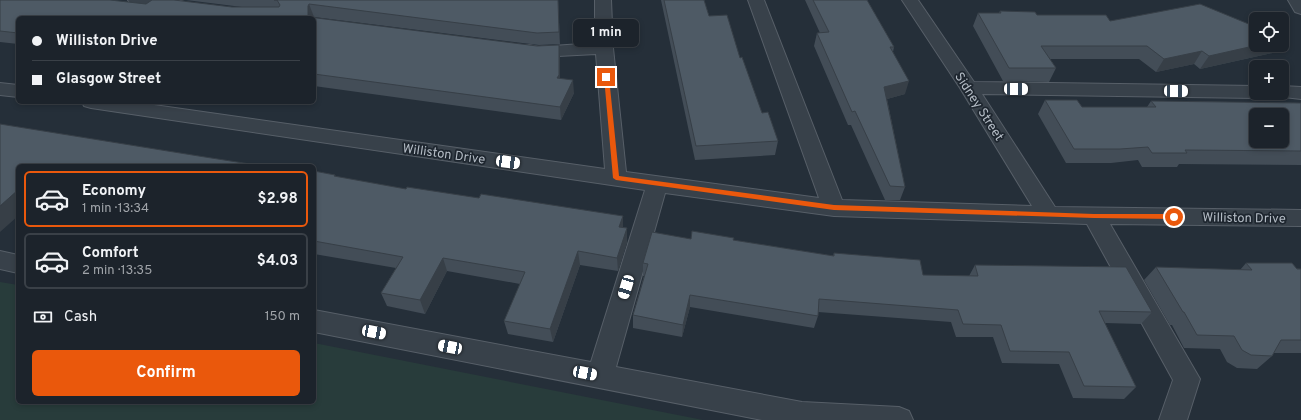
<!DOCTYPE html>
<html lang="en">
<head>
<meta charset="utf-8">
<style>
  :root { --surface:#1c232b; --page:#292f37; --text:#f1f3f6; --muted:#a0a4a9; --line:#3a4047; --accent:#ea580c }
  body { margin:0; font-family:Overpass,sans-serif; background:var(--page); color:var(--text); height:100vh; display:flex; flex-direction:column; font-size:15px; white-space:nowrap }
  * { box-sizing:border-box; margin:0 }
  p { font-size:13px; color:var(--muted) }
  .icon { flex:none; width:22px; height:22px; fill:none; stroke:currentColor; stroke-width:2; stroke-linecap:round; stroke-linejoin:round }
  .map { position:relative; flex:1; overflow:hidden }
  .drawer { position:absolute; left:16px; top:164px; width:300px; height:240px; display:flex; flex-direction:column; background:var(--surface); border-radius:6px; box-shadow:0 2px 6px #0003,0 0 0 1px var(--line) }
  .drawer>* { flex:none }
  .banner { position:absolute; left:16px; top:16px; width:300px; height:88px; border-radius:6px; box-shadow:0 2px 6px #0003,0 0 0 1px var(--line); display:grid; align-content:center; height:88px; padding:0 16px; background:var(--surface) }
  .buttons { position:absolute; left:1249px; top:12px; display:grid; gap:8px }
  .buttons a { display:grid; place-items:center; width:40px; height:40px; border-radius:6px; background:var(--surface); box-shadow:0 2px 6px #0003,0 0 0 1px var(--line); font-size:20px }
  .end { position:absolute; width:18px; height:18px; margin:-9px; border:5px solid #ea580c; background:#fff; box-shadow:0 0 0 2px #fff }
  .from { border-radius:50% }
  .bubble { position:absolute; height:28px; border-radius:6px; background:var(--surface); box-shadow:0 2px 6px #0003,0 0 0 1px var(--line); font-size:13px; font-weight:700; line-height:28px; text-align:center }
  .car { position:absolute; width:12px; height:24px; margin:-12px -6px; border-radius:5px; box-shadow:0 0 3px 1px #0007; background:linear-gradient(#fff 24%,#345 0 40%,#fff 0 76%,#345 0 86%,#fff 0) }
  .banner b { display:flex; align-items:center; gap:14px; height:38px; font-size:15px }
  .banner b+b { border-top:1px solid var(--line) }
  .banner i { width:10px; height:10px; background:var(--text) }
  ul { padding:7px 0 0; list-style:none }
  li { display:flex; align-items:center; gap:12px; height:56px; margin:0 8px 6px; padding:0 8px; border:2px solid var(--line); border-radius:6px }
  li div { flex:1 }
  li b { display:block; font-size:15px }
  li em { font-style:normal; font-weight:700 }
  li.active { border-color:var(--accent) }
  li>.icon { width:36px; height:36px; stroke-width:1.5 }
  .pay { display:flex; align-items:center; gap:10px; height:44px; padding:0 16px; font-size:15px }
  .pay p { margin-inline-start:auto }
  .action { display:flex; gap:8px; margin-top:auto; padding:8px 16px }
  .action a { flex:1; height:46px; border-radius:6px; background:var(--accent); color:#fff; font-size:16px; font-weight:700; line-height:46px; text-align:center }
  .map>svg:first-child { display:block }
  .green { fill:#283c3b }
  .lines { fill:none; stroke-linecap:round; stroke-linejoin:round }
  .minor-casing { stroke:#575f68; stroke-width:2 }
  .minor { fill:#38414a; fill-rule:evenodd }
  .wall { fill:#434d57 }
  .shaded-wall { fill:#373f47 }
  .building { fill:#4e5a65; stroke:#373f47; fill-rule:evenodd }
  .route { fill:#ea580c }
  .labels { text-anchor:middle; stroke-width:3.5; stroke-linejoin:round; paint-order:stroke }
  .street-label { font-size:13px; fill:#b4bcc5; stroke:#1e262f }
</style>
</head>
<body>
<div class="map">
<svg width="1301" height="420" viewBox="0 0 1301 420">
  <rect width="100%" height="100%" fill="#252f39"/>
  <!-- green -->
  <path class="green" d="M0,282L18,285V402H314V343L703,420H0Z"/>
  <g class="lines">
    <defs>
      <path id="minor" d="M128,0H177L184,2L186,5L184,8L178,10L136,5L130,3Z
        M595,0H611L613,48L626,172L819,198L748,0H764L842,200L1032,206L960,88L902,0H918L974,82L1256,86V93H1265L1263,96L1256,98L982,94L1055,207L1301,210V226L1110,224L1200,379L1187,420H1159L1173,380L1087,224L834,216L665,193L616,367L802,402L899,407L909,411L913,420H762L314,332V310L591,362L645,190L91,108L84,106L82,102H133L605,169L596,54L539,57L523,54L520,50L523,46L529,45L539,47L595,43Z
        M1288,0H1301V14L1295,12Z
        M0,83L18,85V97L0,95Z
        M1282,86L1301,87V99L1275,96L1273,93H1282Z
        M0,251L18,255V273L0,269Z"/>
    </defs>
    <!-- minor casing -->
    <use href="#minor" class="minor-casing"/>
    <!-- minor -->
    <use href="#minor" class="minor"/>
  </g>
  <!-- wall -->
  <path class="wall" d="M0,0L232,7H242L186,0H558L560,44L539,45L314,17L313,18L537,46L559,45L560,57V79L574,93L561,120L314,86V18H18V44L0,42Z
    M661,0H704L709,16L740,58L762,113L778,141L775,155L695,160Z
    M805,0H867L894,47L893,52L905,94L887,99L905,187L900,200H885L851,125H848L814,46L817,33H820Z
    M1000,11L1037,15L1110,21L1256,45H1282L1277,52L1200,69L1194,64L1156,72L1139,59H1050L1056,68L1049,82L1003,81L973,26L978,13H999Z
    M1045,100L1082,107H1147L1151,101L1301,103V165L1179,164L1177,167H1142L1138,160L1111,163H1066L1038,114Z
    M314,171L335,175L336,177L627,228V242L618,271L580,265L553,342L508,334L504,321L520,284L447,271L425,314L387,306L381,293L396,268L314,254Z
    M691,239L733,240L833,256L834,253L923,275L969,276L975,265L1152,312L1141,324L1105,323L1136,387L1124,399L1073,398L1059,364L1002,363L993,337H956L951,322L818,312V316L814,328L690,307L682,337L633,328V315L644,276H643V263Z
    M1246,263L1301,269V353H1274L1272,356L1257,369L1237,368L1227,362L1220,349L1184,348L1172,325H1170L1144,280L1156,267L1240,270Z"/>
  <!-- shaded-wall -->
  <path class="shaded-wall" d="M558,0L560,44L559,32Z
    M309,4L314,17L312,18H309L308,16V6Z
    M1286,39L1282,45V40Z
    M559,45L560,57V88L557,78Z
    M1258,45H1282L1277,52L1200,69L1209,56Z
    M1202,51L1194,64L1156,72L1164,59Z
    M573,80L574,93L561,120L560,107Z
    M909,81L905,94L880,101L884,87Z
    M18,190V216L0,232V206Z
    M623,216V230L619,227Z
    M627,228V242L618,271L617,258Z
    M578,251L580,265L553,342L550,329Z
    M443,258L447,271L425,314L420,300Z
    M690,295V307L682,337L683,325Z"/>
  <!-- building -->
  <path class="building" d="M0,0H110L146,4L152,0H174L232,7H279L280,5L277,0H274H558L559,32L537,33L309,4L308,6V16L309,17L537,46L559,45V75L557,78L573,80L560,107L314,74V18H18V33L0,31Z
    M664,0H704L709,16L727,15L740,58L742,57L762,113L768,112L778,141L696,146Z
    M813,0H867L894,47H890L909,81L884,87L905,187L890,186L855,111L852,112L817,33L829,32Z
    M1200,4L1256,27V45H1258L1209,56L1202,51L1164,59L1147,46H1041L1056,68H1009L978,13H1001L1000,11L1035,12L1037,15H1106L1110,21Z
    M1282,37L1286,39L1282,40Z
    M1045,100H1077L1082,107H1156L1151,101L1301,103V151L1185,150L1187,153H1152L1148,147L1120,149H1074ZM1256,115H1282V141H1256Z
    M0,124L205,157L263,166H18V190L0,206Z
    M314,171L335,175L334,176L406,189L407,187L479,198L481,194L623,216L619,227L627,228L617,258L578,251L550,329L504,321L525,272L443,258L420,300L381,293L403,257L314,241Z
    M692,231L734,238L733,240L834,256V253L920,260L923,275L978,276L975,265L1126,267L1152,312L1099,311L1136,387L1084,386L1069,352L1010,351L1001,325L963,324L958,310L819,299L818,316L690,295L683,325L633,315L648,264L643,263L652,232L691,239Z
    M1246,263H1292L1297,269H1301V340H1281L1272,356L1251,355L1242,350L1234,336L1197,335L1184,312H1183L1156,267L1252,270Z"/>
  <!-- route -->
  <path class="route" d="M606,75L609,77L619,176L834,205L1094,214H1174L1177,217L1174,219L1094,218L834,210L616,180L613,178L604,77Z"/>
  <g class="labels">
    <!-- street labels -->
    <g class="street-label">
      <text transform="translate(980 106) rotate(57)" y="5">Sidney Street</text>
      <text transform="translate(444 153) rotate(8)" y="5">Williston Drive</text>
      <text transform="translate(1244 217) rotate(1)" y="5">Williston Drive</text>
    </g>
  </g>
</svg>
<div class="buttons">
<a><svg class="icon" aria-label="locate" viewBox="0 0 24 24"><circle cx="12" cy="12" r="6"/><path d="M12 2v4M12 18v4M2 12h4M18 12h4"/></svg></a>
<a>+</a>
<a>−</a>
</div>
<i class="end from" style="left:1174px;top:217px"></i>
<i class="end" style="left:606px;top:77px"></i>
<div class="bubble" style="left:573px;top:19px;width:66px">1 min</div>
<i class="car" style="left:1016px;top:89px;rotate:91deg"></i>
<i class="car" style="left:1176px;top:91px;rotate:91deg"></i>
<i class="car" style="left:508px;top:162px;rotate:98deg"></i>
<i class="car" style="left:626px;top:287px;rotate:197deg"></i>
<i class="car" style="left:374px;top:332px;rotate:101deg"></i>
<i class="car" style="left:450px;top:347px;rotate:281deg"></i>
<i class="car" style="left:585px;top:373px;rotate:101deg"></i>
<div class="banner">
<b><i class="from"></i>Williston Drive</b>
<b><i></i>Glasgow Street</b>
</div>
<section class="drawer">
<ul>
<li class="active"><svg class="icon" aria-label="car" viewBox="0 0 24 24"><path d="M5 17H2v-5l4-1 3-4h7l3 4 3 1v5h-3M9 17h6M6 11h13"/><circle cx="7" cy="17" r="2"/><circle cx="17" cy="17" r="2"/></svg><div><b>Economy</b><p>1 min · 13:34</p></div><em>$2.98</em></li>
<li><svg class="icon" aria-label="car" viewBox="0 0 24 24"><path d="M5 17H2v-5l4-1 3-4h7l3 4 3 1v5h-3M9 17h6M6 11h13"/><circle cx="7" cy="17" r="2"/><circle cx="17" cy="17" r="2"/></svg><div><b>Comfort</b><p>2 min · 13:35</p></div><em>$4.03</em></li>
</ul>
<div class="pay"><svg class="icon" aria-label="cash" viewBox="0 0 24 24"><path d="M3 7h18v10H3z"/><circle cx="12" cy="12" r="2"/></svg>Cash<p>150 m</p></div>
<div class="action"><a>Confirm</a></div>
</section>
</div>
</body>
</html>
